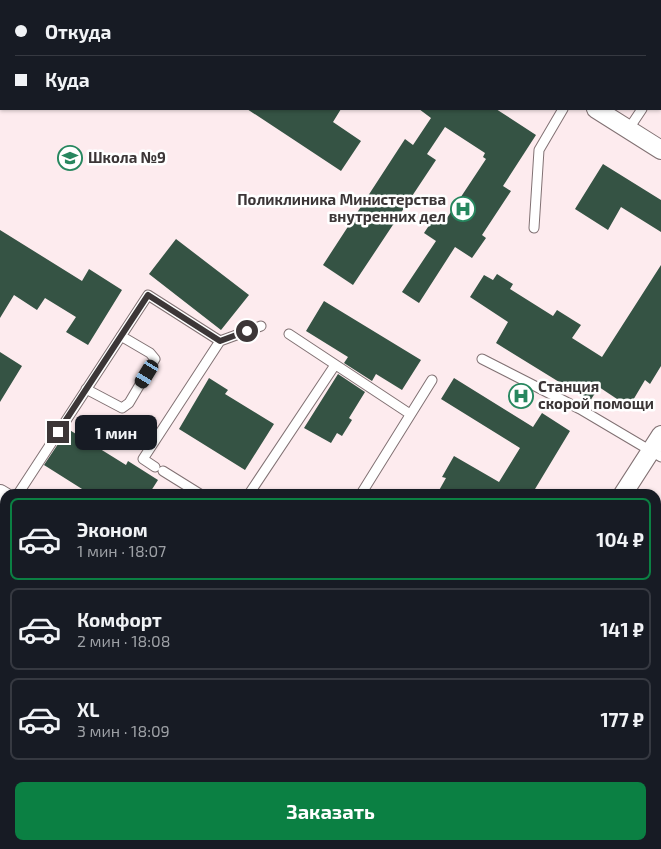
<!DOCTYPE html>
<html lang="ru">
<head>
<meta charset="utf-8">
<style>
  :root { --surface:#171b24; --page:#20242c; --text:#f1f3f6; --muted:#9ea1a6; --line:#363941; --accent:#0b8043 }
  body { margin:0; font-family:"Exo 2",sans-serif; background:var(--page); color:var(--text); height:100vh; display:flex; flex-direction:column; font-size:19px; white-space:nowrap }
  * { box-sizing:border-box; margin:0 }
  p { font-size:16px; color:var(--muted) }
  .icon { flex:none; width:28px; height:28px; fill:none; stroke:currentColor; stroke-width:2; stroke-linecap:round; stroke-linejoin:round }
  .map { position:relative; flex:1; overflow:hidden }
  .side { position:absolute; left:0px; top:489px; width:661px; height:361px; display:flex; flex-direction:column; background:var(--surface); border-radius:15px 15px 0 0; box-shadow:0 1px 4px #0004 }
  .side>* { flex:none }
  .guide { position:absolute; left:0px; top:0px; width:661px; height:110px; box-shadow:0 1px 4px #0004; display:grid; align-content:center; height:110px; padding:0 15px; background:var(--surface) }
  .end { position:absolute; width:22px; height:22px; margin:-11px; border:6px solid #3c3637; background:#fff; box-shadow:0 0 0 2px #fff }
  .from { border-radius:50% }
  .bubble { position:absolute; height:35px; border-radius:8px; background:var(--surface); box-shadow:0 1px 4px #0004; font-size:16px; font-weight:700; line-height:35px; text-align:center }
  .car { position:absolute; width:15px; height:30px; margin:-15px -8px; border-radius:6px; box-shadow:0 0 4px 1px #0007; background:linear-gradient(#222 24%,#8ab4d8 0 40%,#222 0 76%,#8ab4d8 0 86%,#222 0) }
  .guide b { display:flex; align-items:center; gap:18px; height:48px; font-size:19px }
  .guide b+b { border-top:1px solid var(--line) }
  .guide i { width:12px; height:12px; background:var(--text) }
  ul { padding:9px 0 0; list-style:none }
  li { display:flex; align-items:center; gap:15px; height:82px; margin:0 10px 8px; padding:0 5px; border:2px solid var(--line); border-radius:8px }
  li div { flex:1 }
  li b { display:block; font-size:19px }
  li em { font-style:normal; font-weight:700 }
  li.on { border-color:var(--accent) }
  li>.icon { width:45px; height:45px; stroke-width:1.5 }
  .cta { display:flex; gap:10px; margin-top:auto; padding:10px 15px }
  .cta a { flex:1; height:58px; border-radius:8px; background:var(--accent); color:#fff; font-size:20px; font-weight:700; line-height:58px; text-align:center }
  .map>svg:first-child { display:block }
  .building { fill:#355344 }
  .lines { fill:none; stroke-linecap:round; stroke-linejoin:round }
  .service-casing { stroke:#817173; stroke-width:11 }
  .minor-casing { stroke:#817173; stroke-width:20 }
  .service { stroke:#fff; stroke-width:9 }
  .minor { stroke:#fff; stroke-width:18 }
  .route { stroke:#3c3637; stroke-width:6 }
  .labels { text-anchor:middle; stroke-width:5; stroke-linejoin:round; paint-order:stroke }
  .poi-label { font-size:15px; font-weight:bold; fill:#3c3637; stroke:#fff; text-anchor:start }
</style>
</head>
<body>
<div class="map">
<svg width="661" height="849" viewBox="0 0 661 849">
  <rect width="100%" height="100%" fill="#fdebee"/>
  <!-- building -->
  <path class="building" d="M247,109H341L333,122L361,141L341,171Z
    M419,109H496L536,135L503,186L511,191L482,235L486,238L472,258L455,247L419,303L402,292L436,241L424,233L434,218L443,224L486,159L483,157L485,153L445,127L427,154L436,160L353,285L323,265L405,139L413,145L431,118Z
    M603,164L661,200V232L621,207L608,230L575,209Z
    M0,230L82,281L89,269L122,290L88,345L66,332L76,317L45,298L37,310L14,295L0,318Z
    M176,239L249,295L221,330L149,274Z
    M661,265V366L650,384L645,380L629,407L599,387L590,401L496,343L508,322L470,297L484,275L493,280L497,274L513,284L510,289L553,316L557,310L581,325L572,338L602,357Z
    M324,301L421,360L402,390L376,374L372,381L344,363L348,357L306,331Z
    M0,352L22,366L0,402Z
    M338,374L365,392L349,418L352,420L342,436L337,433L331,443L304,428Z
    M209,378L228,390L225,394L274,424L245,470L179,429Z
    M454,378L533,427L542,413L570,431L532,494H437L446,478L442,477L454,456L499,482L520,448L441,399Z
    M68,429L126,465L128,461L158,480L149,494H90L44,465Z"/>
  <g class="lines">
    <defs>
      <path id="service" d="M593,0L595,1
        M572,1V0
        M660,81L661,80
        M628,130L642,109
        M534,228L539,150L563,109
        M289,334L410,414
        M482,359L580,409L661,457
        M86,389L122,408L129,403L155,359L150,353L121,336
        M155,467L143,459L220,341
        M163,471L200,494
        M18,494L148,295L220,341L261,326
        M249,494L335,365
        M361,494L432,380
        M0,544L5,536
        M0,641L5,633"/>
      <path id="minor" d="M425,0L427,1
        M596,109L661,150
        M0,494L5,497
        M623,494L661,435
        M0,810L5,802
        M557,845L563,849
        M391,849L394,845"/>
    </defs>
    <!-- service casing -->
    <use href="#service" class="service-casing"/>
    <!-- minor casing -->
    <use href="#minor" class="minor-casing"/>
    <!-- service -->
    <use href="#service" class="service"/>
    <!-- minor -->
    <use href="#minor" class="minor"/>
  </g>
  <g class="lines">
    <!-- route -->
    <path class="route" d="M58,432L148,295L220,341L247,331"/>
  </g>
  <!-- icons -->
  <defs>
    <symbol id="school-ring" viewBox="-11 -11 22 22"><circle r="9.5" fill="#fff" stroke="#27875f" stroke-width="1.5"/><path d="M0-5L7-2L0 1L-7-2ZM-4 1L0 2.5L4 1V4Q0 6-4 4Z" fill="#27875f"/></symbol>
    <symbol id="hospital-ring" viewBox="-11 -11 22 22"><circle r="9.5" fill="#fff" stroke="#27875f" stroke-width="1.5"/><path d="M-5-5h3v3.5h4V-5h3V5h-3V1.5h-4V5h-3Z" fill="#27875f"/></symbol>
  </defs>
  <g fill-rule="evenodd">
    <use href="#school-ring" x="56" y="144" width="28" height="28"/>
    <use href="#hospital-ring" x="449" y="195" width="28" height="28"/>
    <use href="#hospital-ring" x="507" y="382" width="28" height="28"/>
  </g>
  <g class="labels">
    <!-- poi labels -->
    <g class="poi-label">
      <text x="88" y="163">Школа №9</text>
      <text x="446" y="205" text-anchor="end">Поликлиника Министерства<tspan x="446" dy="17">внутренних дел</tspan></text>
      <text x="538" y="392">Станция<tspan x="538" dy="17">скорой помощи</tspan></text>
    </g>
  </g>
</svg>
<i class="end from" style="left:247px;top:331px"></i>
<i class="end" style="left:58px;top:432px"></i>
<div class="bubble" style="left:75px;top:415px;width:82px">1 мин</div>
<i class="car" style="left:147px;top:374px;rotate:211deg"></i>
<div class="guide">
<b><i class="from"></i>Откуда</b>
<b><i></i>Куда</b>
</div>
<section class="side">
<ul>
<li class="on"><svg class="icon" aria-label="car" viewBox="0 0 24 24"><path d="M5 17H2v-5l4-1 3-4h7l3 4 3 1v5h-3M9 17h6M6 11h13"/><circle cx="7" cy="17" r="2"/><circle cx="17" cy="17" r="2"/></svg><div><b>Эконом</b><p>1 мин · 18:07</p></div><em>104 ₽</em></li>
<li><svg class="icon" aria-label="car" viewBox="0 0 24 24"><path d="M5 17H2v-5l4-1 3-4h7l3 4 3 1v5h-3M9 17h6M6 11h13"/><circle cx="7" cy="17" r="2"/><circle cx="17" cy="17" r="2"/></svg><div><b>Комфорт</b><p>2 мин · 18:08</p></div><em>141 ₽</em></li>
<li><svg class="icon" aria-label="car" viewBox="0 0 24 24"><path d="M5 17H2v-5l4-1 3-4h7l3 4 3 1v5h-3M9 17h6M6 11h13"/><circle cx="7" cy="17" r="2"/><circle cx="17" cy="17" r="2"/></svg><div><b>XL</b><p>3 мин · 18:09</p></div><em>177 ₽</em></li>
</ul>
<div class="cta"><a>Заказать</a></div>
</section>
</div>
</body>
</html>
